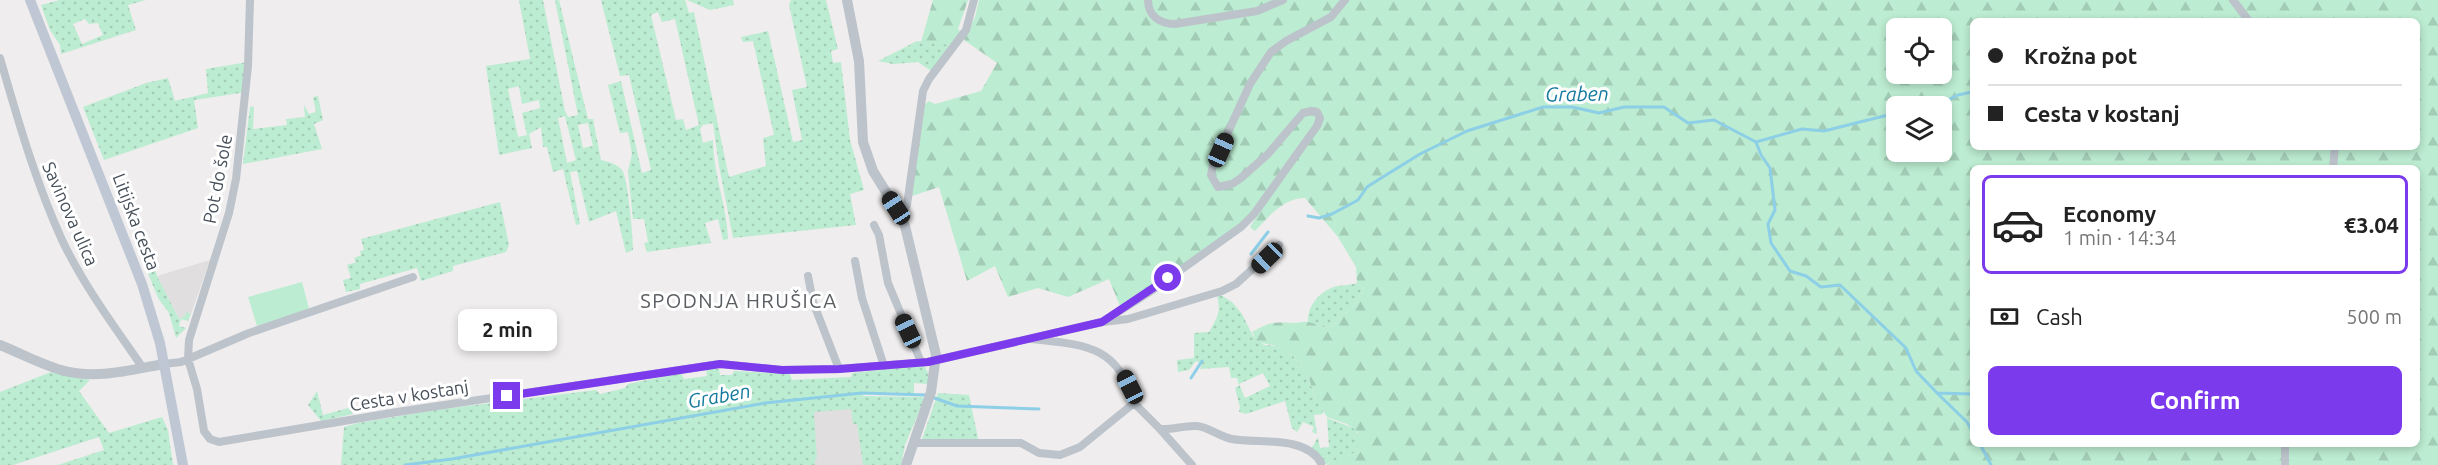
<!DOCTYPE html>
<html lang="en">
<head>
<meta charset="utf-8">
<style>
  :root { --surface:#fff; --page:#f6f6f6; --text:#222; --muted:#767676; --line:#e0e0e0; --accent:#7c3aed }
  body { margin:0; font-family:Ubuntu,sans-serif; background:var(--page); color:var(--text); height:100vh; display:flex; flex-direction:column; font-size:22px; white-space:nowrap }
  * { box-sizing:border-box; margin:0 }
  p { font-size:20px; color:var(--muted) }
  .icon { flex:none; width:33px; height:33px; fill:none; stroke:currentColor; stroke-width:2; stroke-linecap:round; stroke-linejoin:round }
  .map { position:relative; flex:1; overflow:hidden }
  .drawer { position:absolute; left:1970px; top:165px; width:450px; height:282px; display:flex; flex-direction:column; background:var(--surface); border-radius:9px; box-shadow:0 3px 9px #0003 }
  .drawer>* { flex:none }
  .top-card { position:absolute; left:1970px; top:18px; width:450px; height:132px; border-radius:9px; box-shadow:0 3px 9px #0003; display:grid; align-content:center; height:132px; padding:0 18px; background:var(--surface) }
  .buttons { position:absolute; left:1886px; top:18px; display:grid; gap:12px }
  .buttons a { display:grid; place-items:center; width:66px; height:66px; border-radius:9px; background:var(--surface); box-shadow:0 3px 9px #0003; font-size:30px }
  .end { position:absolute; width:27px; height:27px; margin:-14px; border:8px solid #7c3aed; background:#fff; box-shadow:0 0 0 3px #fff }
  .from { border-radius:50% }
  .bubble { position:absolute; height:42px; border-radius:9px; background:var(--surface); box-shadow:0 3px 9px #0003; font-size:20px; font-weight:700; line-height:42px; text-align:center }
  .car { position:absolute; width:18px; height:36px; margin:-18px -9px; border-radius:8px; box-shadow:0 0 4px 2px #0007; background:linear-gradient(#222 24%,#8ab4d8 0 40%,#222 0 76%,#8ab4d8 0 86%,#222 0) }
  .top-card b { display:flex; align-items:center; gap:21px; height:57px; font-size:22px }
  .top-card b+b { border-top:2px solid var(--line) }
  .top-card i { width:15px; height:15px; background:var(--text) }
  ul { padding:10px 0 0; list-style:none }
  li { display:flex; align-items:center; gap:18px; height:99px; margin:0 12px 9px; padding:0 6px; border:3px solid transparent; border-radius:9px }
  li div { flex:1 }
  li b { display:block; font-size:22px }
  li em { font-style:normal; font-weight:700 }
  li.on { border-color:var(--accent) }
  li>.icon { width:54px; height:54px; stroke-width:1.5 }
  .pay { display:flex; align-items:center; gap:15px; height:66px; padding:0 18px; font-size:22px }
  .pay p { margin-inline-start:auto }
  .action { display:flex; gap:12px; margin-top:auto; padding:12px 18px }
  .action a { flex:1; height:69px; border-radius:9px; background:var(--accent); color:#fff; font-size:24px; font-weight:700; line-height:69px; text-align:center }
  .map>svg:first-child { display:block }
  .education { fill:#e0dede }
  .grass { fill:url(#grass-dots); fill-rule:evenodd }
  .forest { fill:url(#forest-firs); fill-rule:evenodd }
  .pitch { fill:#bcecd1 }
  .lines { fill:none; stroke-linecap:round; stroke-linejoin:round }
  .stream { stroke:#8ccfe6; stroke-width:3 }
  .minor { stroke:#bcc3cb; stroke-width:8 }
  .tertiary { stroke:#bcc3cb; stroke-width:10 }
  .secondary { stroke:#bec7d3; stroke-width:10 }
  .route { stroke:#7c3aed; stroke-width:8 }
  .labels { text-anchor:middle; stroke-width:6; stroke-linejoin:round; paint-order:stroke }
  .street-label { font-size:18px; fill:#464f59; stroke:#fff }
  .water-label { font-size:20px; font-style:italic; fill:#147a9e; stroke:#fff }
  .neighbourhood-label { font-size:20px; letter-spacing:1.5px; fill:#5a5d61; stroke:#fff }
</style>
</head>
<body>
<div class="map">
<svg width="2438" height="465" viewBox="0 0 2438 465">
  <defs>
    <pattern id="grass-dots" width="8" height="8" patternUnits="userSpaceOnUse" patternTransform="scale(1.5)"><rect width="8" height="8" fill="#bcecd1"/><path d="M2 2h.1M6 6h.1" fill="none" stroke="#a3ccb6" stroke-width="1.8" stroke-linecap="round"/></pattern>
    <pattern id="forest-firs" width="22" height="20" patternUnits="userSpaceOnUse" patternTransform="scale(1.5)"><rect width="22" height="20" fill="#bcecd1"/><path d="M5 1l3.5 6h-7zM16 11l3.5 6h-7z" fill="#a3ccb6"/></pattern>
  </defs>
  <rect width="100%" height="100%" fill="#efeded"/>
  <!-- education -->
  <path class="education" d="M210,260L191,314L186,313L185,316L179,319L157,276Z
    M858,397L863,465H811L807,402Z"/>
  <!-- grass -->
  <path class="grass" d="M60,0H146L128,5L136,30L61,54L60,45L50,30L41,5ZM85,19L89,24L98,23L103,35L82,44L73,24Z
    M519,0H543L565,111L568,117L578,115L555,0H559L588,119H593L601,160C609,162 617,164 622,170C628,178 633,237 633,250L626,253L616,211L589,222L577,171L570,172L580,224L576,225L563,169L553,172L547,147H543L541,127L529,134L532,148L499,155L486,66L530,59ZM519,86L522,104L539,100L540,108L522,113L527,135L518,137L508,89ZM565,116L576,160L567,163L558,118ZM588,123L593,146L583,148L578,125Z
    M601,0H685L689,13L694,12L729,177L766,166L763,138L774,135L753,41L743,42L741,37L768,31L793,142L802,140L792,90L807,87L789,5L791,0H826L838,49L831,51L833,63L841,62L850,140L864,190L850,194L856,225L733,238L719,166L713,123L703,125L700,129L703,143L713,140C713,174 727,205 728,239L723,240L718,219L705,223L711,243L647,252L644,243L648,242L644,219H633L628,171L632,154L628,132L620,133L608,85L621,81L642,173L651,170L629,75L620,76ZM658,12L662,22L675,19L699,125L686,130L683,119L676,120L651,15Z
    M687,0H733L734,5L710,10Z
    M917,41L953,45L931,71L918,62L893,64L878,61Z
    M248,62L247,92L194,100L198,128L104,160L83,107L146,83L168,78L175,101L208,93L206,69Z
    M318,96L323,120L314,124L322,149L243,164L250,107L254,106L253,129L287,125L286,119L305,117L304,105L309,114L316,112L313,97Z
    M500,202L509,245L506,252L453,266V271L421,281L417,268L360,284V289L346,292L343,280L351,278L347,265L356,262L354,258L361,255L360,251L364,250L361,239Z
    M150,252L157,276L179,319L185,316L186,312L191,314L188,321L181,319L179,326L186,328L176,338L169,313L158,298L141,256Z
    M1357,283L1364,287L1356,303L1331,327L1327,328L1308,322C1307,305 1321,290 1337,286C1344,285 1350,285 1357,283Z
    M1217,295H1221L1232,302L1242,314L1253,336L1264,345L1277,346L1294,357L1309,378L1315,398L1322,407L1323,414L1314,415L1317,434L1312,432L1314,427L1303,422L1297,432L1292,428L1285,401L1246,414L1239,412L1240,407L1235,388L1239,386L1237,378H1231L1229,367L1200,369L1202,364L1196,361L1189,370L1178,372L1177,360L1194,358V333L1209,332C1218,316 1221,313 1217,295ZM1263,373L1270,386L1245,398L1239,384Z
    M917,366L925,367L929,375L928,384L914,383V393L863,392V396L923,397L924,400L905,445L901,465H863L857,424H853L851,409L814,412L817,459H815V465H341L344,427L358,423L435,410L596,390L600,394L625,388L628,384L681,373L684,379L707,376L706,369H719L720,375H732L734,371L790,374L792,380L851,377L852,373Z
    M51,372L90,380L79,391L109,433L162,417L168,430L173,465H58L104,450L99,437L13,465H0V392Z
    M317,391L323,415L352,407L353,414L321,421L308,405Z
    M938,393L969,395L979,443L926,442L922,439Z
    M1327,418L1356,429L1360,441L1359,451L1324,465L1310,451L1318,437L1320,448L1329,447Z"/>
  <!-- forest -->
  <path class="forest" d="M933,0H968L958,29L962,33L953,45L921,42Z
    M979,0H2438V465H1326C1336,458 1347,457 1358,451V432L1347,424L1327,417L1315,398L1309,378L1294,357L1277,346L1257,342L1252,332C1271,322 1272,322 1293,323C1298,323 1303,321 1308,322C1316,323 1322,329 1331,327L1356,303L1364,287L1357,283L1356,267L1338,237L1305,198C1284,198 1269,216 1255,231L1250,227L1301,144L1283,167L1248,220L1148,290L1138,293L1137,297L1120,306L1109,279L1068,297L1038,288L1008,297L995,266L967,281L939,187L912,196L923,106L929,101L935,104L981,91L997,63L964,40L975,17ZM1972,21H2416V147H1972ZM1896,28H1941V74H1896ZM1896,106H1941V152H1896ZM1972,168H2416V444H1972Z"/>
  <!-- pitch -->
  <path class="pitch" d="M302,282L309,309L257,326L248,297Z"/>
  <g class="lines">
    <!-- stream -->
    <path class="stream" d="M1936,106L1958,95L1972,92
      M1756,142L1761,155L1770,168L1775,210L1768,224L1771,243L1790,271L1806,276L1821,287L1840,285L1906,348L1916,371L1937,393L1972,394
      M1308,216L1319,218L1332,214L1358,200L1367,187L1378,180L1420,154L1467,131L1543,107H1572L1599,113L1624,107H1664L1688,123L1714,120L1756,142L1802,129L1824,131L1896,113
      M1251,254L1268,232
      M1191,378L1202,361
      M1937,393L1967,422L1972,431
      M1980,444L1991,465
      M405,465L452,459L765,403L862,393L926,395L957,406L1039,409"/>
    <!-- minor -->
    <path class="minor" d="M250,0L248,66L236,179L229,213L189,340L188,359L197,389L204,431L210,439L219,442L397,412L720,364L782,370L839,369L928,362L1102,322L1154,289L1241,227L1254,214L1317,126L1320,118L1317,112L1312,111L1303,113L1268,154L1241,178L1232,184L1218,187L1211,175L1213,165L1250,84L1271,52L1286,41L1331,17L1345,0
      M1148,0C1148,16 1160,24 1175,24L1257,11L1283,0
      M2233,0L2249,21
      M0,58C18,120 35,181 62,240C84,286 114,326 143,368
      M2333,168L2335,147
      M901,217L907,205L923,91L929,79L966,30L974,0
      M874,225L879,235L888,283L921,362
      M855,261L862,298L884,366
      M808,276L813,302L839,369
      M1103,322L1128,319L1222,291L1236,284L1279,245
      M164,364L181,362L249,333L413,277
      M1134,403L1160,429L1192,465
      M1160,429C1173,430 1185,425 1197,426C1209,427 1220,437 1232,439C1258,444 1306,435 1321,463
      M914,443H1021L1039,453L1060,455L1080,447L1134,403C1118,345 1085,345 1032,339
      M2285,444V465"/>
    <!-- tertiary -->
    <path class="tertiary" d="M847,0L859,61L863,142L873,171L896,208L905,226L936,355L931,392L906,465
      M0,345C20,353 40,364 61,370C96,380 129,370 164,364"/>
    <!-- secondary -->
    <path class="secondary" d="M30,0L142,284L160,343L183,465"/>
  </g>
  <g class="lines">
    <!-- route -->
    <path class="route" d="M507,396L720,364L782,370L839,369L928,362L1102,322L1168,278"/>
  </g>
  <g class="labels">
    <!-- street labels -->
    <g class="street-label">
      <text transform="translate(218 179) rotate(-79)" y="6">Pot do šole</text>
      <text transform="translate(70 214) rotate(66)" y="6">Savinova ulica</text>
      <text transform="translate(136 222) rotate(69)" y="6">Litijska cesta</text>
      <text transform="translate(409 396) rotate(-9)" y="6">Cesta v kostanj</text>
    </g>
    <!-- water labels -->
    <g class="water-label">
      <text transform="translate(1577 94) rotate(-1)" y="7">Graben</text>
      <text transform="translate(719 396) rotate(-10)" y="7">Graben</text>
    </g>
    <!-- neighbourhood labels -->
    <g class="neighbourhood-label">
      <text x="739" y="308">SPODNJA HRUŠICA</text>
    </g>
  </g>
</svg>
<div class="buttons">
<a><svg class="icon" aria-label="locate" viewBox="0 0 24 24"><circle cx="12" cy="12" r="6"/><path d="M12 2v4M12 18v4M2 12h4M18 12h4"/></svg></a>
<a><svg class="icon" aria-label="layers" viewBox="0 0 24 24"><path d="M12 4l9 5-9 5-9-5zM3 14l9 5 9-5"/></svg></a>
</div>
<i class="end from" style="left:1168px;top:278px"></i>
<i class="end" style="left:507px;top:396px"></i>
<div class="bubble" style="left:458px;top:309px;width:99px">2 min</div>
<i class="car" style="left:1221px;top:150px;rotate:24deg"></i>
<i class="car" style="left:896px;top:208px;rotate:327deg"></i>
<i class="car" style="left:1267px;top:258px;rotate:226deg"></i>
<i class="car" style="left:908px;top:331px;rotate:335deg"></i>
<i class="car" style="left:1130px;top:387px;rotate:333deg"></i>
<div class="top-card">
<b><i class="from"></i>Krožna pot</b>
<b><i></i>Cesta v kostanj</b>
</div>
<section class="drawer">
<ul>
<li class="on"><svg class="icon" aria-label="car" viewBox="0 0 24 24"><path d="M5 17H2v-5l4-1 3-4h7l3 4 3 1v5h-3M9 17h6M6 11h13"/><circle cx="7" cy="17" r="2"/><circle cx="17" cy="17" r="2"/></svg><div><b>Economy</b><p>1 min · 14:34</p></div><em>€3.04</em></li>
</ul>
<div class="pay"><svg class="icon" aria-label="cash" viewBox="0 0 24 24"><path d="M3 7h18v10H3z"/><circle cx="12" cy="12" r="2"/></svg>Cash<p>500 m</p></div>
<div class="action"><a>Confirm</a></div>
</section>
</div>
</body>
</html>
